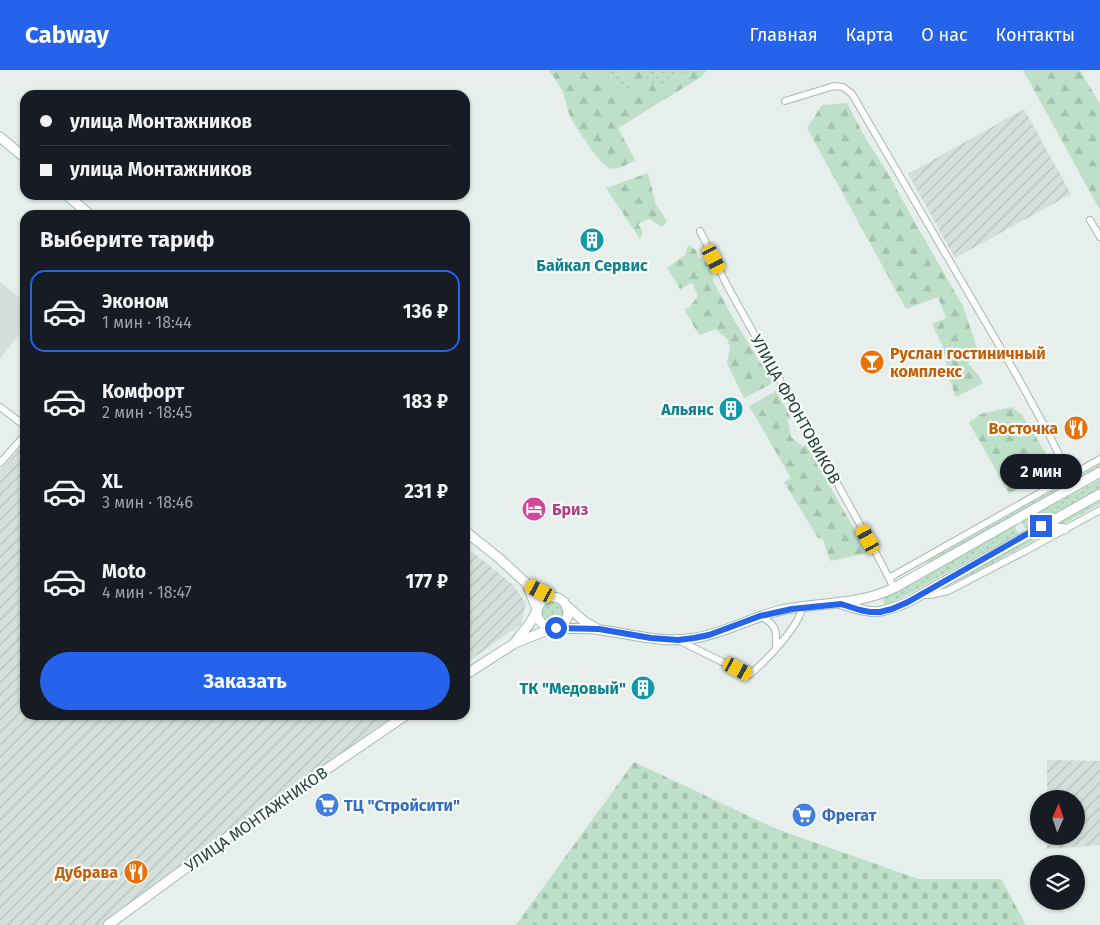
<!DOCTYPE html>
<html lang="ru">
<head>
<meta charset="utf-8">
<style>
  :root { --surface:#171b24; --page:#20242c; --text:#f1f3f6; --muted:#9ea1a6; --line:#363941; --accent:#2563eb }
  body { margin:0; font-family:"Fira Sans",sans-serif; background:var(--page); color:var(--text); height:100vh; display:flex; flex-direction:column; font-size:19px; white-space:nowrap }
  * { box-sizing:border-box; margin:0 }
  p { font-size:16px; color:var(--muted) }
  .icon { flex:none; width:28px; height:28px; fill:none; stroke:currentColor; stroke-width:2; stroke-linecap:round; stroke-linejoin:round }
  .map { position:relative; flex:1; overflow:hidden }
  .details { position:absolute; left:20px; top:140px; width:450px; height:510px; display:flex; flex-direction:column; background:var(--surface); border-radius:15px; box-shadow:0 1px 4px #0004 }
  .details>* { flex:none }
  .hud { position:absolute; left:20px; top:20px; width:450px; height:110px; border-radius:15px; box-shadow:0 1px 4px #0004; display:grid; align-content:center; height:110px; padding:0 20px; background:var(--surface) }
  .needle { width:32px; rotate:3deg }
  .fabs { position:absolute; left:1030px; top:720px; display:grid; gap:10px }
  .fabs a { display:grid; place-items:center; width:55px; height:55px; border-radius:50%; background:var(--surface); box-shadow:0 1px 4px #0004; font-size:25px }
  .end { position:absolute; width:22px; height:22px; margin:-11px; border:6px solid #2563eb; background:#fff; box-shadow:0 0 0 2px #fff }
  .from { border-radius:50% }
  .bubble { position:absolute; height:35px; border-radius:18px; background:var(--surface); box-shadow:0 1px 4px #0004; font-size:16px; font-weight:700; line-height:35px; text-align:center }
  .car { position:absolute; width:15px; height:30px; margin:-15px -8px; border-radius:6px; box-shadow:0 0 4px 1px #0007; background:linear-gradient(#f5c518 24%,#345 0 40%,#f5c518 0 76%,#345 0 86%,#f5c518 0) }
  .hud b { display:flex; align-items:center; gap:18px; height:48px; font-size:19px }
  .hud b+b { border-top:1px solid var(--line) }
  .hud i { width:12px; height:12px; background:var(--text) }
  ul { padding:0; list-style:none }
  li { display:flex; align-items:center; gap:15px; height:82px; margin:0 10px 8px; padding:0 10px; border:2px solid transparent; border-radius:15px }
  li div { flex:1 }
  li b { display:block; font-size:19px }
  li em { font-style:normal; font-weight:700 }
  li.on { border-color:var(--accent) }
  li>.icon { width:45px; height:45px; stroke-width:1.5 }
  h2 { padding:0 20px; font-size:22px; line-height:60px }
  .cta { display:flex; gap:10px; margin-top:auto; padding:10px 20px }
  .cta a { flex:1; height:58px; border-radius:30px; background:var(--accent); color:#fff; font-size:20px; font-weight:700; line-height:58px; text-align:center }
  header { display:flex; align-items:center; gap:30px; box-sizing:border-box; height:70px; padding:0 25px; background:var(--accent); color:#fff }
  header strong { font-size:24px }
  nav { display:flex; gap:28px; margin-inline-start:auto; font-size:18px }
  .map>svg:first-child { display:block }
  .built { fill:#d4dfda }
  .industrial { fill:url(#industrial-furrows) }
  .grass { fill:url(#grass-dots) }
  .forest { fill:url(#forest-firs) }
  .cemetery { fill:url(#cemetery-stones) }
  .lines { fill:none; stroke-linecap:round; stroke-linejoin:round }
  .minor-casing { stroke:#a8b8b2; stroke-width:8 }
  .secondary-casing { stroke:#a4bbb3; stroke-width:11 }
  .minor { stroke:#fff; stroke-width:6 }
  .secondary { stroke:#fff; stroke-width:9 }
  .route { stroke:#2563eb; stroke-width:6 }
  .labels { text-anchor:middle; stroke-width:4.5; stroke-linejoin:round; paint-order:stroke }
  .culture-label { font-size:16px; font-weight:bold; fill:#0d838f; stroke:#f7fbf9; text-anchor:end }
  .food-label { font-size:16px; font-weight:bold; fill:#c56008; stroke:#f7fbf9; text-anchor:end }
  .street-label { font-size:16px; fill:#24423a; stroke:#f7fbf9 }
  .hotel-label { font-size:16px; font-weight:bold; fill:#b23c85; stroke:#f7fbf9; text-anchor:start }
  .shop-label { font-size:16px; font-weight:bold; fill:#366cbe; stroke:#f7fbf9; text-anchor:start }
</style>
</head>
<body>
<header>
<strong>Cabway</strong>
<nav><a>Главная</a><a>Карта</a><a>О нас</a><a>Контакты</a></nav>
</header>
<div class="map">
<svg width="1100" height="855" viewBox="0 0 1100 855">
  <defs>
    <pattern id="industrial-furrows" width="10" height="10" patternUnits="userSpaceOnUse" patternTransform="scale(1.25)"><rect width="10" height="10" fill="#d4dfda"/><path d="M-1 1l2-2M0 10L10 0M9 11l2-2" fill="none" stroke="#b6c1bc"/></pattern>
    <pattern id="grass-dots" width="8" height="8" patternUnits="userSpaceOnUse" patternTransform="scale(1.25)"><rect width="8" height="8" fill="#bfe0c8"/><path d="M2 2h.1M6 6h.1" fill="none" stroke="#a4c1ad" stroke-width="1.8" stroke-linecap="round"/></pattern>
    <pattern id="forest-firs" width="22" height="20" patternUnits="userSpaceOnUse" patternTransform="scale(1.25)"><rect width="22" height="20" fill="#bfe0c8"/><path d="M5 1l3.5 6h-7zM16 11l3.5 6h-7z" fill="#a4c1ad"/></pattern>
    <pattern id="cemetery-stones" width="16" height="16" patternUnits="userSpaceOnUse" patternTransform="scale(1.25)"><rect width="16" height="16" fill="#bfe0c8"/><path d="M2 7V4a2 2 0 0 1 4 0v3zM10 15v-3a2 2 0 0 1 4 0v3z" fill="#a4c1ad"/></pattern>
  </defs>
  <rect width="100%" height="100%" fill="#e6efeb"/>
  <!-- built -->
  <path class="built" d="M0,212L25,232V244L21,249L25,252V257L0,289Z"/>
  <!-- industrial -->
  <path class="industrial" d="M1024,39L1071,124L955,188L908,104Z
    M25,373V645H395L103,855H0V631L1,629L0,628V401Z
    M465,476L513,515L526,533L521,554L465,594Z
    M1047,690L1100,691V775L1047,779V766H1076V729H1047Z"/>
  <!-- grass -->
  <path class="grass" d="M601,0H618L632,22V25C621,24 609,8 601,0Z
    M640,0H689L675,8L663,17H658L649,11Z
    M1100,394V398L926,496L927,491Z
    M1100,409V418L1027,459L1024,457L1022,451Z
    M1100,428V434L1060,456L1051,455Z
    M1015,455L1016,460L1019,463L905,526L886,535L884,534L883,528L901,519Z
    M1046,458L1054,460L967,507L933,521Z
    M541 542a11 11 0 1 1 22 0a11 11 0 1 1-22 0Z"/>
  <!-- forest -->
  <path class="forest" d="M549,0H601C609,8 621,24 632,25V22L618,0H640C667,31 661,11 687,1C693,0 701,0 707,0L701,7L618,58L635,90C628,94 617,101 609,98C601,96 574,55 570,46C566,37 566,28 562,20C558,13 553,7 549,0Z
    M1023,0H1080L1100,34V140Z
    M847,33L866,69L889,105L910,144L963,236L979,284L968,293L979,306L983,313L956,327L949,308L943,277L932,254L946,248L938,227L906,239L807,58L822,35Z
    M648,103L656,135L667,151L662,157L649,149L638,154L643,162L640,169L606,118Z
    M690,175L693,178L696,180L698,187C708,192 714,199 713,211L737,255L773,313L744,328L727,293L730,277L727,269L716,259L699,265L684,239L689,238L698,226L692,213L680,219L667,198L686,184L687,177Z
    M776,321L791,348L788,350L791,367L803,377L806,375L868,483L830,491L823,469L818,468L784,412L791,408L749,336Z
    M1012,337L1022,345L1044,380L1053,399L1009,424L969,352L981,344Z"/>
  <!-- cemetery -->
  <path class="cemetery" d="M634,692L774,758L918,809H1001L1026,855H516Z"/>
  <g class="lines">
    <defs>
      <path id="minor" d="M785,31L834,16L843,17L852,24L1017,306L1045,357L1070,406
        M1090,150L1100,167
        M700,161L728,217L877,485L894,518
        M0,337L25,356
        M0,393L25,365
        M889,508L1100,389
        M921,525H930L948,521L1029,479L1100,440
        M760,546C776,554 777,560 776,578
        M678,570L749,605C764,593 800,556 802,537"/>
      <path id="secondary" d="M0,67L25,88
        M67,125L90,145
        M1042,456L1065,459
        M465,461L500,489L527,514L552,527
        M527,514L537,539
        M841,534C872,544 878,545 908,532L1100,424
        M567,536L585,552L596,558
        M556,558C562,555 568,551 568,543C568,540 566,535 564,532C548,515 522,545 548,557C565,560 584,557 601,560C632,564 664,574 695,568C725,563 752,547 782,540C821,532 856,536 894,518L1100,402
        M515,572L530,553L537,541
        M465,605L515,573L553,558
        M108,855L236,761L406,645"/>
    </defs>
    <!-- minor casing -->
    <use href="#minor" class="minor-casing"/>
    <!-- secondary casing -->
    <use href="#secondary" class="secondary-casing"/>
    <!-- minor -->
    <use href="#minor" class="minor"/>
    <!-- secondary -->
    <use href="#secondary" class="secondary"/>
  </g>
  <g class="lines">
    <!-- route -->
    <path class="route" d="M556,558L599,559L651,568L678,570L694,568L709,565L760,546L792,539L841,534L860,540L870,542H880L892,539L908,532L1041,456"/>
  </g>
  <!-- icons -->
  <defs>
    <symbol id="building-disc" viewBox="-11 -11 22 22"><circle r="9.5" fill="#0f9aa8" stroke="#f7fbf9"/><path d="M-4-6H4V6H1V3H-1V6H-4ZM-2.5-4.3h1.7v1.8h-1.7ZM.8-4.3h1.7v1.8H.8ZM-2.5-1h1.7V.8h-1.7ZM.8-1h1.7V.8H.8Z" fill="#fff"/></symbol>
    <symbol id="bar-disc" viewBox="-11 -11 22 22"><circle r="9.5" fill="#e8710a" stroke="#f7fbf9"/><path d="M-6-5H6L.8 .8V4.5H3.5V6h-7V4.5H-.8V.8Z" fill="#fff"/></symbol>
    <symbol id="restaurant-disc" viewBox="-11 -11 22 22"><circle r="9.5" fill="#e8710a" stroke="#f7fbf9"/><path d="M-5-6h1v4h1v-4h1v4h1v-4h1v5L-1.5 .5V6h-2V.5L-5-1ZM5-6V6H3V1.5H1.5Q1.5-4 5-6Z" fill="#fff"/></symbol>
    <symbol id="hotel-disc" viewBox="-11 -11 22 22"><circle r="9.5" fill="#d1479c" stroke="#f7fbf9"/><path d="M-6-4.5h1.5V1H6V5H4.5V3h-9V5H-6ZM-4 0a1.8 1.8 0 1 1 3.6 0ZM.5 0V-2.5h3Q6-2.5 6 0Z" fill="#fff"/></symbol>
    <symbol id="supermarket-disc" viewBox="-11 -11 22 22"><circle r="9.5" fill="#3f7fe0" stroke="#f7fbf9"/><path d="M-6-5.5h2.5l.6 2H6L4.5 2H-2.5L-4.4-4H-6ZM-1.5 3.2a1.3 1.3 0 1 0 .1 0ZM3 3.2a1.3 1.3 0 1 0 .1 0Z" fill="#fff"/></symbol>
  </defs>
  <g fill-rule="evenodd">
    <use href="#building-disc" x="578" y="156" width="28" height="28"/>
    <use href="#bar-disc" x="858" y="278" width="28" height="28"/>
    <use href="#building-disc" x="717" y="325" width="28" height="28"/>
    <use href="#restaurant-disc" x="1062" y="344" width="28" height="28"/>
    <use href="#hotel-disc" x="520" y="425" width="28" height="28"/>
    <use href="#building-disc" x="629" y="604" width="28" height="28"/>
    <use href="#supermarket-disc" x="313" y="721" width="28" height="28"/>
    <use href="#supermarket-disc" x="790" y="731" width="28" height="28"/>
    <use href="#restaurant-disc" x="122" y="788" width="28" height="28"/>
  </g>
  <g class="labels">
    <!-- culture labels -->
    <g class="culture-label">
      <text x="592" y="201" text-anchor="middle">Байкал Сервис</text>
      <text x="714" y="345">Альянс</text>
      <text x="626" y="624">ТК "Медовый"</text>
    </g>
    <!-- food labels -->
    <g class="food-label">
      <text x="890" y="289" text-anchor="start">Руслан гостиничный<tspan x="890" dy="18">комплекс</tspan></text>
      <text x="1058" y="364">Восточка</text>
      <text x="118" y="808">Дубрава</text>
    </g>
    <!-- street labels -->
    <g class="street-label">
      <text transform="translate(796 339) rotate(61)" y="6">УЛИЦА ФРОНТОВИКОВ</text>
      <text transform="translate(256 749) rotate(-35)" y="6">УЛИЦА МОНТАЖНИКОВ</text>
    </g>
    <!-- hotel labels -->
    <g class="hotel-label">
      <text x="552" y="445">Бриз</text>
    </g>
    <!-- shop labels -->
    <g class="shop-label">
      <text x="344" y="741">ТЦ "Стройсити"</text>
      <text x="822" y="751">Фрегат</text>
    </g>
  </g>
</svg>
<div class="fabs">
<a><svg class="needle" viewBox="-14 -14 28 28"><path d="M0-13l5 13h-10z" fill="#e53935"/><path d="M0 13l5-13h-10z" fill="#9ea1a6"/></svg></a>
<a><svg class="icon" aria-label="layers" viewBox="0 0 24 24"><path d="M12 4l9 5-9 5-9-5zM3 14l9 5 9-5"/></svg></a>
</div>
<i class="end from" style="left:556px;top:558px"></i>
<i class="end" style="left:1041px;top:456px"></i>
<div class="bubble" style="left:1000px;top:384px;width:82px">2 мин</div>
<i class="car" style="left:714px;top:189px;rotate:153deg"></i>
<i class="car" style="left:868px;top:469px;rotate:331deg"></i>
<i class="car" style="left:540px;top:521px;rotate:297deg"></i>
<i class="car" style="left:738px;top:599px;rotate:118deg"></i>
<div class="hud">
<b><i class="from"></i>улица Монтажников</b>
<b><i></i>улица Монтажников</b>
</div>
<section class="details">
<h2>Выберите тариф</h2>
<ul>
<li class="on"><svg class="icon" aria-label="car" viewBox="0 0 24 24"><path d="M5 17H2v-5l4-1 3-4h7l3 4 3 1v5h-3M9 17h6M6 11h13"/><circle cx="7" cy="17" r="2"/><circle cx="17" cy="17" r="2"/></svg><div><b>Эконом</b><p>1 мин · 18:44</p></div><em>136 ₽</em></li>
<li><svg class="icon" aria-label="car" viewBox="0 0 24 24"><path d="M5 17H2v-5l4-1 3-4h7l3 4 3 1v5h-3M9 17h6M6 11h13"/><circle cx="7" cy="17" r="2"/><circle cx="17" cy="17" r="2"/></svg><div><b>Комфорт</b><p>2 мин · 18:45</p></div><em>183 ₽</em></li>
<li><svg class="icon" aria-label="car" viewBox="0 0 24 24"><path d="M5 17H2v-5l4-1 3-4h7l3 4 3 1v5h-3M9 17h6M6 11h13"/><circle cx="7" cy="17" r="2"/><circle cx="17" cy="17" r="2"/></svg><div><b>XL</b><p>3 мин · 18:46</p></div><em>231 ₽</em></li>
<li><svg class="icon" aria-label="car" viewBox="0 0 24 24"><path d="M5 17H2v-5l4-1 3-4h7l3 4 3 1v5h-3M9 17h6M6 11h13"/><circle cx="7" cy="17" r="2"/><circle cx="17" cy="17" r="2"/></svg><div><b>Moto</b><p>4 мин · 18:47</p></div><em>177 ₽</em></li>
</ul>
<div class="cta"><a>Заказать</a></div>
</section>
</div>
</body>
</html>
